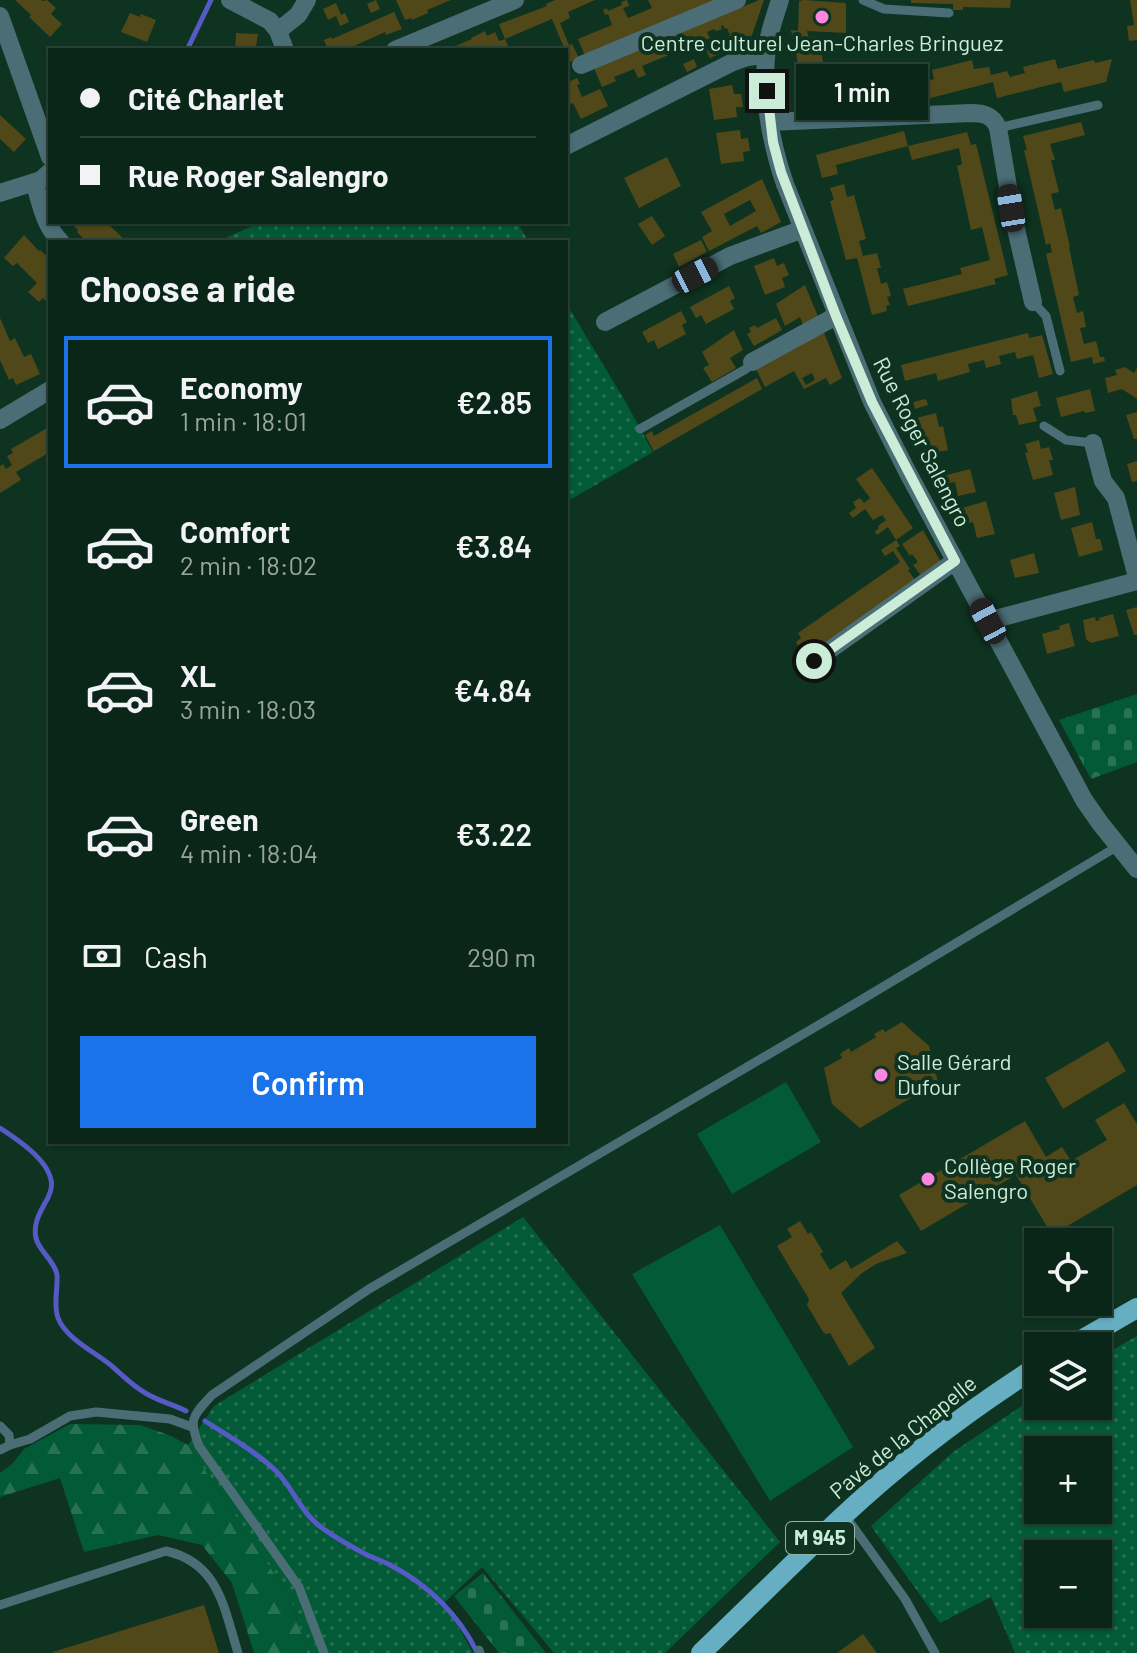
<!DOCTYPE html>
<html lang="en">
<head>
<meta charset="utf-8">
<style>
  :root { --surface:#0a2618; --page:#183225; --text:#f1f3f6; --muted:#99a5a2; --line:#2a4337; --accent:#1a73e8 }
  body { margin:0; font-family:Barlow,sans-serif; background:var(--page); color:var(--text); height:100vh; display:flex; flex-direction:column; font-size:30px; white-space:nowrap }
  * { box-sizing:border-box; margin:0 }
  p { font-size:26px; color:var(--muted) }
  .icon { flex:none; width:44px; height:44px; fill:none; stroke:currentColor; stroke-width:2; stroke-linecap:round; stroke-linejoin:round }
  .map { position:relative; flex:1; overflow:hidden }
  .side { position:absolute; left:48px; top:240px; width:520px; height:904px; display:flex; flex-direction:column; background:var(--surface); border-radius:0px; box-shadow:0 2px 6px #0004,0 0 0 2px var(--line) }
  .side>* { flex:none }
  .hud { position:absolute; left:48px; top:48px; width:520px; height:176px; border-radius:0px; box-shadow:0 2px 6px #0004,0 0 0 2px var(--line); display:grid; align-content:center; height:176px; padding:0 32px; background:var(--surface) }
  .fabs { position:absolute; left:1024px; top:1228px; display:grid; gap:16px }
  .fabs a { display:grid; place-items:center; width:88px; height:88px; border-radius:0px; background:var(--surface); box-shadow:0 2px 6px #0004,0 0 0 2px var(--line); font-size:40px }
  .end { position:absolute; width:36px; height:36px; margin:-18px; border:10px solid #cbecd7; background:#111; box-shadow:0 0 0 4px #111 }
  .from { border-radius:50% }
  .bubble { position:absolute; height:56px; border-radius:0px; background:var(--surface); box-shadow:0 2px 6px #0004,0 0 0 2px var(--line); font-size:26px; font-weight:600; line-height:56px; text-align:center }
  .car { position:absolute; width:24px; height:48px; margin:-24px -12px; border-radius:10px; box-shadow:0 0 6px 2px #0007; background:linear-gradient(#222 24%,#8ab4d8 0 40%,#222 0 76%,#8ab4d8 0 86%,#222 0) }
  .hud b { display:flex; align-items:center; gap:28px; height:76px; font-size:30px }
  .hud b+b { border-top:2px solid var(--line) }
  .hud i { width:20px; height:20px; background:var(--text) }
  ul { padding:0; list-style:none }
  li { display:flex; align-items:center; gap:24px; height:132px; margin:0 16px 12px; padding:0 16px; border:4px solid transparent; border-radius:0px }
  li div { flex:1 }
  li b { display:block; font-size:30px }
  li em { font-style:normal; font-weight:600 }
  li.active { border-color:var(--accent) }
  li>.icon { width:72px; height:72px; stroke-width:1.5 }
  h2 { padding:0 32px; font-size:36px; line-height:96px }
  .pay { display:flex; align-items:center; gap:20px; height:88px; padding:0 32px; font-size:30px }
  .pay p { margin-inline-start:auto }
  .button { display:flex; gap:16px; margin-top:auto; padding:16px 32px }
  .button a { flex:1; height:92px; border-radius:0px; background:var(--accent); color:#fff; font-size:32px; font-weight:600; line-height:92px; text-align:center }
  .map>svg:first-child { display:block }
  .grass { fill:url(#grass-dots); fill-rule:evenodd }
  .forest { fill:url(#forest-firs) }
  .cemetery { fill:url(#cemetery-stones) }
  .pitch { fill:#035a36 }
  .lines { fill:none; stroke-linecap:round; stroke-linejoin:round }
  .stream { stroke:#565ac5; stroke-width:5 }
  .building { fill:#51481a; fill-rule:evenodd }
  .lane { stroke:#4b6d76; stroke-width:9 }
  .street { stroke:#4b6d76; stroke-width:18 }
  .primary { stroke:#66aec2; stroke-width:20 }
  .route { stroke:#cbecd7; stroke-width:10 }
  .poi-dot { fill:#fe85e0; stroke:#0e3320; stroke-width:3 }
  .labels { text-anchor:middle; stroke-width:8; stroke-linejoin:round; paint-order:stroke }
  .shield { fill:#0e3320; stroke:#92b4a0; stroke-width:2 }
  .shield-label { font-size:20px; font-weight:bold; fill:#cbecd7 }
  .poi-label { font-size:22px; fill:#cbecd7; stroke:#0e3320; text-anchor:start }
  .street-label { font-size:22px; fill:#cbecd7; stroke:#0e3320 }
</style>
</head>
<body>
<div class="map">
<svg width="1137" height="1653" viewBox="0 0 1137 1653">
  <defs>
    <pattern id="grass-dots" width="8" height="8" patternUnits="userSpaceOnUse" patternTransform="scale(2)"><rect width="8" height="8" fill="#035a36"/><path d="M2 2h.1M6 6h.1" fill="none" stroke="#267252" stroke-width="1.8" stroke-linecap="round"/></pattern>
    <pattern id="forest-firs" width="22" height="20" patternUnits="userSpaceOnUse" patternTransform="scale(2)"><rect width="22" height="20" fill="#035a36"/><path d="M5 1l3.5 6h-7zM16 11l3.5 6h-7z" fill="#267252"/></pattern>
    <pattern id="cemetery-stones" width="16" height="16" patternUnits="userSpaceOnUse" patternTransform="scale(2)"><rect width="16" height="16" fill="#035a36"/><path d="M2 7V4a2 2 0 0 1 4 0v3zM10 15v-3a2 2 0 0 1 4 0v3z" fill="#267252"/></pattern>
  </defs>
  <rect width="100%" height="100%" fill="#0e3320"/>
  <!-- grass -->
  <path class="grass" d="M262,222H517L529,242H216Z
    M566,303L625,401L653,452L566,502Z
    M523,1217L780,1542L665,1653H554L482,1567L445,1602L473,1653H307L291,1599L188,1445L214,1406Z
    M1137,1336V1653H1015L991,1597L940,1623L871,1526L953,1452L1038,1395V1406H1098V1358ZM1098,1450V1510H1038V1450ZM1098,1554V1614H1038V1554Z"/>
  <!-- forest -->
  <path class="forest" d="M70,1424L140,1425L169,1435L188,1445L291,1599L307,1653H254L232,1583L202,1545L158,1535L84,1552L60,1478L0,1497V1473L12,1464L24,1449Z"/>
  <!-- cemetery -->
  <path class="cemetery" d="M1137,694V762L1091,779L1059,720Z
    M483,1573L546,1653H499L454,1596Z"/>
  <!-- pitch -->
  <path class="pitch" d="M786,1082L821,1142L732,1194L697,1134Z
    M720,1225L853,1447L770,1501L632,1274Z"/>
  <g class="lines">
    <!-- stream -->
    <path class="stream" d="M187,50L211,0
      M0,1128C17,1139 47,1159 51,1180C53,1187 49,1197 45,1203C39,1214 33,1225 36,1238C38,1250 55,1261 57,1275C58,1289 53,1304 58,1318C66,1339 97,1353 113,1367C124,1377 134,1387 147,1394C159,1401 174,1405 186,1411
      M205,1421C228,1436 255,1451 275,1470C292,1486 299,1509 317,1524C332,1536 352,1547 369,1556C377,1559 385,1562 392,1566C428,1585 459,1615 477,1652"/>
  </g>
  <!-- building -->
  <path class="building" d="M15,0H41L43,1L47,0L56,8L51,14L62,24L50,37L29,17L31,15Z
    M376,0L380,9L371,13L367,4Z
    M396,0H451L427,10L428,13L412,20L411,18L405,20Z
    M555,0H595L568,12L570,18L560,23L569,45L572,44L579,58L570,62L552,19L505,39L510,50H493L491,46L481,50H446L472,39L471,38L485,31L487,36L495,32L499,41L505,39L499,24L547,6L546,4Z
    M627,0L629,6L623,8L628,18L652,8L648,0H722L585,56L578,39L612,25L608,14L605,15L603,10L607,8L608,11L622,5L621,2Z
    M759,0H764L750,41L710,58L705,48L730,35L727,28L725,29L723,25L721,26L722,29L716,31L714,29L707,32L710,38L642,66L646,75L638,78L634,69L614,77L616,81L602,87L594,68Z
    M804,0L846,3V33L807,31L809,38L815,36L817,44L819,43L827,80L820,82L824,97L852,90L849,79L865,75L863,67L879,63L883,77L899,74L897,68L913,64L918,83L934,79L932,70L972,60L974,69L989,67L991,75L1007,71L1010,77L1025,73L1023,67L1055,59L1058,69L1094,60L1095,63L1112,59L1106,82L1064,92L1061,82L997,98L993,82L923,100L920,87L830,109L823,111L822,106L812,109L810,100L806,101L791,30L798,31L799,1Z
    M911,0H1011L1010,8L963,7V10H953V4L911,3Z
    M1130,0H1137V40L1129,41L1127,26L1134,25Z
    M336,3L341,15L345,13L349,22L340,26L336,16L328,20L323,9Z
    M394,12L402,29L386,35L385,32L354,46L355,48L350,50H328L324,40L331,37L332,39Z
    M130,13L140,17L141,14L156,20L147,42L121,32Z
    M236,33L258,34L256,46H260L259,50H235Z
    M694,59L697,67L687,72L683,64Z
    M577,78L580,84L577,85L582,97L600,89L608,106L581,119L573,103L566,106V83Z
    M732,85L734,94H741L743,107H736L737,117L714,120L709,89Z
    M0,115L26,139L14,152L0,139Z
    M1081,122L1085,135L1050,144L1055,160H1051L1059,192L1051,194L1055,210L1061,208L1070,247H1069L1079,295L1073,297L1077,313L1083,311L1086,327L1080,328L1084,344L1096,341L1100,357H1104L1105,361L1093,364L1092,357L1071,362L1046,254L1052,252L1050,243L1046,245L1024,150H1027L1023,136Z
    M740,130L741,139L748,138L750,151L743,152L744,161L721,164L716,133Z
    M904,131L908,146L836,165L838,174L822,178L816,155Z
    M967,132L971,145L976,144L1008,275L994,279L996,284L908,306L903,289L962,274L960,268L990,260L982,227L971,230L957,166L962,164L959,148L912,160L908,146Z
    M667,157L681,186L639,208L624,178Z
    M762,179L781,222L761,233L757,226L709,251L702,237L712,231L701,212ZM750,200L756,211L730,226L724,214Z
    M844,184L847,197L854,195L866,239L859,241L863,256L877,253L881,268H877L881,284L887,282L891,296L887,297L890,305L886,306L887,311L872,315L857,258L846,260L830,201L834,200L830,188Z
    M652,216L665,236L652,245L638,224Z
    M77,222H106L127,242H92L88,239L86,241L77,232L78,230L74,226Z
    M24,235L39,251L40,250L50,259V305L43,298L39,302L28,292L37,283L17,263L13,266L4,258Z
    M701,240L707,252L679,267L673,254Z
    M774,258L777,266L784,263L789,275L782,278L785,287L765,295L754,266Z
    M805,285L819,319L804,327L800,317L785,326L776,304Z
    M729,286L735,298L730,301L734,309L706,324L701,315L696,318L690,307Z
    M681,311L687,322L682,325L686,334L658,349L654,340L648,343L642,332Z
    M0,318L10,341L15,338L24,357L31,354L40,374L16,385L13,378L9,380L0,360Z
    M776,318L782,330L754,346L747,334L751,332L749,328L755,325L757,328Z
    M734,330L743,350L730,358L736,368L712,382L703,368L709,365L702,352Z
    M823,330L842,378L830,385L826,378L804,389L794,371L765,387L755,367ZM812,373L815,380L806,385L802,378Z
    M1028,333L1029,338L1042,335L1053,374L1039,378L1033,355L1017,359L1015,352L999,356L1001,364L986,368L984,360L968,364L970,372L938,381L936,373L905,381L901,365Z
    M1125,367L1134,373L1137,368V399L1122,389L1108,393L1105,378L1117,375L1115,370Z
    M757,378L762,389L654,451L645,435L652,431L654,436Z
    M1090,389L1095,411L1085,413L1084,411L1061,417L1056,398Z
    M1037,391L1041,406L1033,408L1037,421L1019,425L1016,415H1013L1011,399Z
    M926,399L928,405L915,409L913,402Z
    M1137,412V439H1134L1126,415Z
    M936,413L939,427L943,426L948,450L928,454L924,431L919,432L916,418Z
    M49,427L50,452L16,472L21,480L0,493V466L3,464L6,469L12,465L7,456L13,453L11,449Z
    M1039,440L1041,449L1049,447L1053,460H1049L1053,475L1033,480L1025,453L1028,452L1025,444Z
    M1137,461V481L1132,482L1127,464Z
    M872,468L913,528L896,540L888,527L877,535L875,532L879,528L878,526L886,520L882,515L873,520L865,509L853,518L849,513L856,508L853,502L860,498L864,503L870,498L856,479Z
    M970,469L976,492L958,496L955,482L945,484L943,476Z
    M1075,487L1080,515L1061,520L1054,493Z
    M986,501L995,534L977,538L973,522L966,524L962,508Z
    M1092,522L1096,539H1100L1103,550L1079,557L1071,528Z
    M923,530L942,564L922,577L913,565L918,562L912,554L910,556L902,544Z
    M896,540L900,546L896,548L910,569L908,570L915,580L805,656L796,642L801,638L798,633L900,562L893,551L885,556L881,550Z
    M1034,553L1039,573L1015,578L1010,560Z
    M1137,607V635H1134L1126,610Z
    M1113,614L1119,636L1091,643L1086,639L1083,620L1095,617L1096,621L1100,620L1099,618Z
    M1069,623L1075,646L1047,654L1042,634L1060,629L1059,626Z
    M902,1022L929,1046L938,1082L860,1128L832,1104L824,1068L842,1058L840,1054L849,1048L851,1052L876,1037L874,1034L883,1029L885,1032Z
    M1108,1041L1126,1071L1063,1109L1045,1078Z
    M1124,1103L1137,1124V1185L1052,1235L1016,1175L921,1231L899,1195L1025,1121L1046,1157L1062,1147L1071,1161L1107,1140L1095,1120Z
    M800,1221L808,1234L811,1232L823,1252L820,1254L830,1270L846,1260L851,1269L897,1241L907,1253L876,1264L862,1273L841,1293L875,1348L849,1366L830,1333L826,1334L823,1332L807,1305L809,1299L777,1246L792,1237L787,1229Z
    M204,1605L219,1653H53V1652Z
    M863,1634L877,1653H837Z"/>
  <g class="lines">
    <!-- lane -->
    <path class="lane" d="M863,0L884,9L949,13
      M998,128L1098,105
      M1033,302L1046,316L1060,371
      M1044,426L1066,440L1093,443
      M640,429L746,369L752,362
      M0,1426L9,1435L10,1445
      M0,1450L10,1445L30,1439L70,1416L96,1412L170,1419L192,1427
      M844,1514L905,1599L935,1653
      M0,1605L166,1551C219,1563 224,1608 238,1653
      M479,1650L480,1653
      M324,1653L299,1587L199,1446C188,1418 193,1416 212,1395L369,1289L851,1006L1118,846"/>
    <!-- street -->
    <path class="street" d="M230,0L270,21L278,31L285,50
      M780,0C775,16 769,32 767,48C761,91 771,144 785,184L872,402L908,473L1084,800L1100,823L1137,869
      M0,16L50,157
      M278,31L298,15L307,0
      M395,50L515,0
      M581,65L737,0
      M770,122L971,113C983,113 993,115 998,128L1013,216L1033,302
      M566,146L733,62L744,58L766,54
      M34,182C41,203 44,226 61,242
      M0,193L41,180L50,172
      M605,322L730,256L803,229
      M752,362L836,316
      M0,420L50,390
      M1093,443L1103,481L1116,498L1137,577
      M988,621L1137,581
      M814,661L955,561"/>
    <!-- primary -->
    <path class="primary" d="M1071,1346L1137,1308
      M701,1653C748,1608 795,1561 843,1516C903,1460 969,1410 1038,1366"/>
  </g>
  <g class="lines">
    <!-- route -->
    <path class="route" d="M767,91L773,142L781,172L836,316L872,402L955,561L814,661"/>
  </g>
  <!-- markers -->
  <g class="poi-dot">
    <circle cx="822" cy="17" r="8"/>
    <circle cx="881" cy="1075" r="8"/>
    <circle cx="928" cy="1179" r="8"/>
  </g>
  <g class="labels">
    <!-- shield labels -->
    <rect class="shield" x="786" y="1522" width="68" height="32" rx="6"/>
    <g class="shield-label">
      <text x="820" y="1545">M 945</text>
    </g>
    <!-- poi labels -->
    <g class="poi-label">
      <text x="822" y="51" text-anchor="middle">Centre culturel Jean-Charles Bringuez</text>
      <text x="897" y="1070">Salle Gérard<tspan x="897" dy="25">Dufour</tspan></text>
      <text x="944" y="1174">Collège Roger<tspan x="944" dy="25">Salengro</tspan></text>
    </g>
    <!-- street labels -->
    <g class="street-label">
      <text transform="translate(922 442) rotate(63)" y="8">Rue Roger Salengro</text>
      <text transform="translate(903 1437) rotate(-39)" y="8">Pavé de la Chapelle</text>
    </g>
  </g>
</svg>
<div class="fabs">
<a><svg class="icon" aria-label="locate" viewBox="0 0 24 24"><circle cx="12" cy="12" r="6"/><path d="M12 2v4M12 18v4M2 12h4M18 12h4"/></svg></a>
<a><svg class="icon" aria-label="layers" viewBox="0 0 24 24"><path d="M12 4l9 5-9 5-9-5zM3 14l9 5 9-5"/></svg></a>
<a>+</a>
<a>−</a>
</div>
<i class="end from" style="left:814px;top:661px"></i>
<i class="end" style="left:767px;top:91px"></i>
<div class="bubble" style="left:796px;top:64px;width:132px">1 min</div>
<i class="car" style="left:1011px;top:208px;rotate:351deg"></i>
<i class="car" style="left:695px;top:275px;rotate:63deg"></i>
<i class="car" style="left:988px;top:621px;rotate:332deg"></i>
<div class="hud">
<b><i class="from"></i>Cité Charlet</b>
<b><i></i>Rue Roger Salengro</b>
</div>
<section class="side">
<h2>Choose a ride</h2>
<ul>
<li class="active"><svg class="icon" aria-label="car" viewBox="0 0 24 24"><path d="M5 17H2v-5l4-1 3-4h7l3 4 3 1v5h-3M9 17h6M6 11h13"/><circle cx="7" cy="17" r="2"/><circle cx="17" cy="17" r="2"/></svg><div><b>Economy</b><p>1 min · 18:01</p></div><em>€2.85</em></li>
<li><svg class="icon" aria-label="car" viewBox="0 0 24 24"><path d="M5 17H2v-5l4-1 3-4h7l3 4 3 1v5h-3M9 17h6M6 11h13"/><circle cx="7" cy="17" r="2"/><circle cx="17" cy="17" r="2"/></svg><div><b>Comfort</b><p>2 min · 18:02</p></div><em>€3.84</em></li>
<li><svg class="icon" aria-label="car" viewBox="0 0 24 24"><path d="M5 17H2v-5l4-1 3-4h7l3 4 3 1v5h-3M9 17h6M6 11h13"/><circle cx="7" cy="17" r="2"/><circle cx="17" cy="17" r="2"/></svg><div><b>XL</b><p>3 min · 18:03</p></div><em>€4.84</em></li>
<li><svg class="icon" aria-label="car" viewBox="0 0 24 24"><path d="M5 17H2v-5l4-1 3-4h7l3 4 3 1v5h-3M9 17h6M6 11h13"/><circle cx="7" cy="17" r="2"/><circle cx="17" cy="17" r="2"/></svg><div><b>Green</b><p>4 min · 18:04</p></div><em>€3.22</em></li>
</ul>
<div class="pay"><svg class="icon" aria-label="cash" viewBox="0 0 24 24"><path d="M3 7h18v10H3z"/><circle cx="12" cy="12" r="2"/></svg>Cash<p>290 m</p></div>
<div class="button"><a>Confirm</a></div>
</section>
</div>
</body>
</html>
